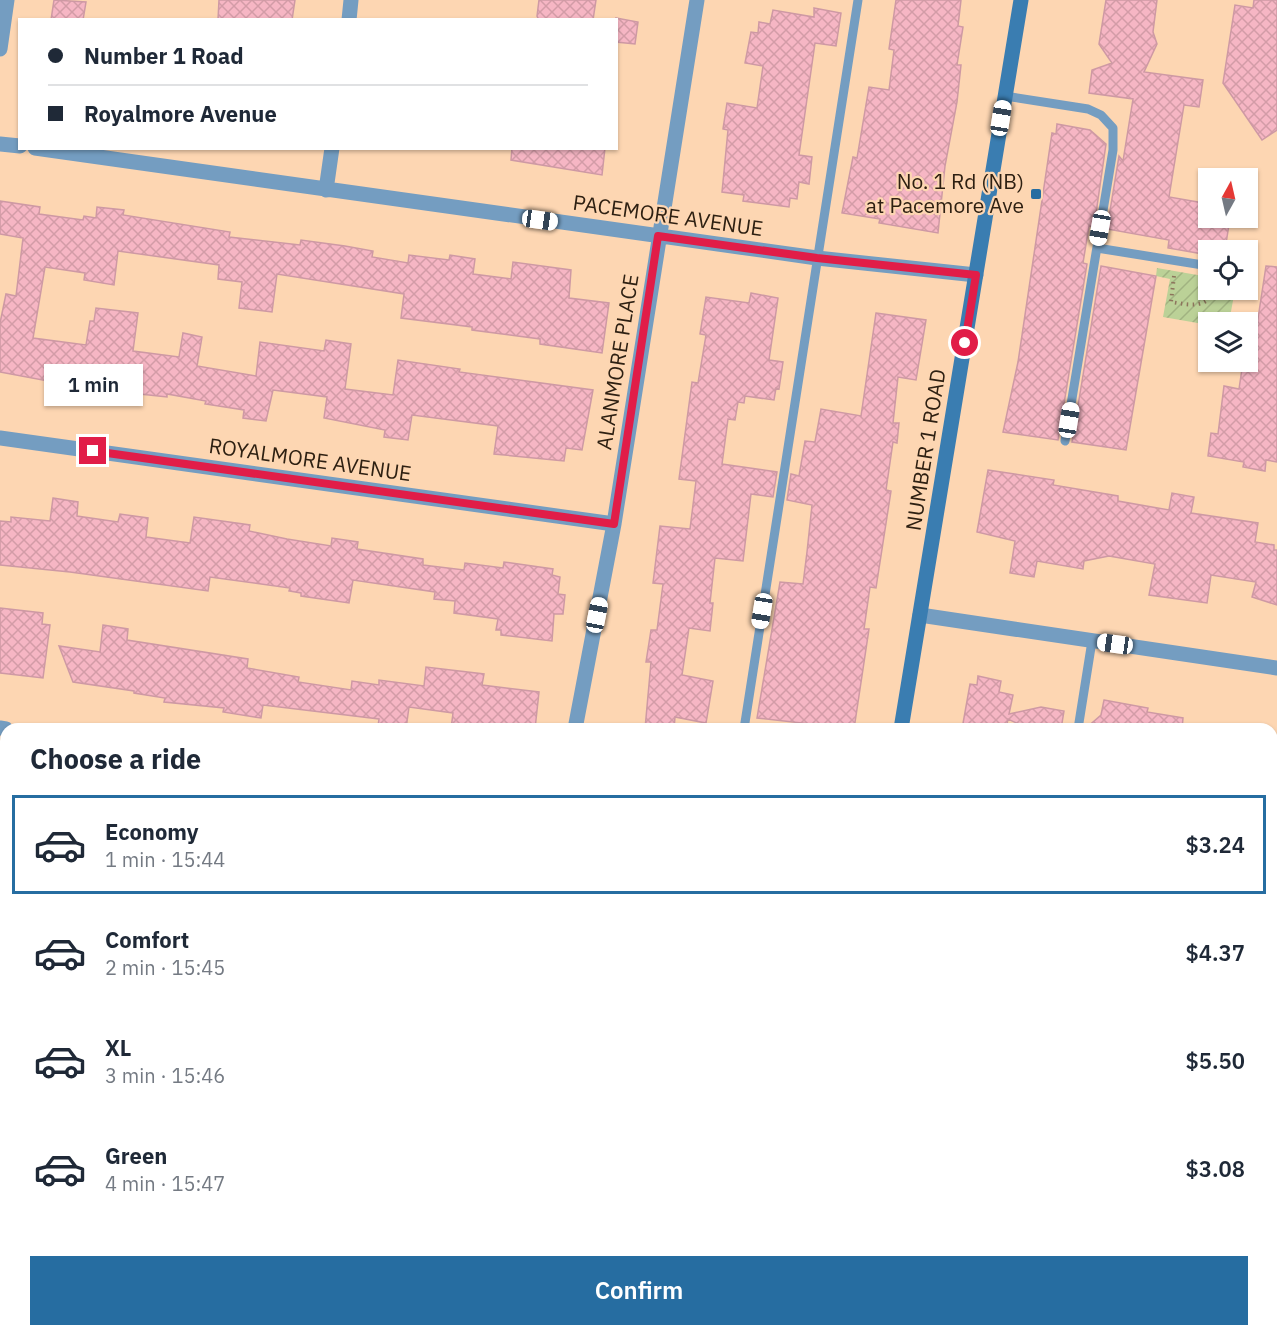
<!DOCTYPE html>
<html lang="en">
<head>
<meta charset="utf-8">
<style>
  :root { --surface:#fff; --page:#f2f2f3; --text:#1f2937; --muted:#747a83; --line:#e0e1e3; --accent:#266da1 }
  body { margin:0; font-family:"IBM Plex Sans",sans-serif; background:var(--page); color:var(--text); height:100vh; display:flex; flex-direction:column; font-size:22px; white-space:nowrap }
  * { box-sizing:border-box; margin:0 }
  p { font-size:20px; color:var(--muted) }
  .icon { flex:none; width:33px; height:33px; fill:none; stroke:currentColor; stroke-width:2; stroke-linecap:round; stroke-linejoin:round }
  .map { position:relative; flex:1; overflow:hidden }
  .drawer { position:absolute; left:0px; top:723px; width:1278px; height:614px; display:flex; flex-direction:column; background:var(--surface); border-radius:18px 18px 0 0; box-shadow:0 2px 4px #0004 }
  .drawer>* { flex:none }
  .top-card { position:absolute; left:18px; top:18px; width:600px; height:132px; border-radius:0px; box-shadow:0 2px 4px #0004; display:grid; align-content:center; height:132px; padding:0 30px; background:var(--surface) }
  .needle { width:39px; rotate:8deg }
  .tools { position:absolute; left:1198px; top:168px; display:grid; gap:12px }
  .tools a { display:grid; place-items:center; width:60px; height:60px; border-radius:0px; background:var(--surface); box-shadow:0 2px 4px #0004; font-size:30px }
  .end { position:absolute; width:27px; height:27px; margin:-14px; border:8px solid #e11d48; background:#fff; box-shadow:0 0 0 3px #fff }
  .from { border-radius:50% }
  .bubble { position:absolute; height:42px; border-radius:0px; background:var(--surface); box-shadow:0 2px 4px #0004; font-size:20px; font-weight:600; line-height:42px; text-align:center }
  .car { position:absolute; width:18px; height:36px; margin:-18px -9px; border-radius:8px; box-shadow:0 0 4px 2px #0007; background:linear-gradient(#fff 24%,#345 0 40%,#fff 0 76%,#345 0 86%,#fff 0) }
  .top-card b { display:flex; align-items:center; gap:21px; height:57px; font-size:22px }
  .top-card b+b { border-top:2px solid var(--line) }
  .top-card i { width:15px; height:15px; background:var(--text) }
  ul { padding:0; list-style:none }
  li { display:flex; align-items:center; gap:18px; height:99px; margin:0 12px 9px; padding:0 18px; border:3px solid transparent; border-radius:0px }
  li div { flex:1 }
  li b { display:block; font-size:22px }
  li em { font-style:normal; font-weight:600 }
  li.selected { border-color:var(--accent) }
  li>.icon { width:54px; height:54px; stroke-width:1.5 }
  h2 { padding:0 30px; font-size:27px; line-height:72px }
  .action { display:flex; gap:12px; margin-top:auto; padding:12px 30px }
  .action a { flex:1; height:69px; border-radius:0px; background:var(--accent); color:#fff; font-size:24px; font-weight:600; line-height:69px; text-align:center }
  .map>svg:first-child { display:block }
  .garden { fill:url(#garden-furrows) }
  .building { fill:url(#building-cross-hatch); stroke:#ce99a4; stroke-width:1.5 }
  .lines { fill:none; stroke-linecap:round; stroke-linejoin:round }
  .path { stroke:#8d745c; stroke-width:4; stroke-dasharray:1.5 4.5; stroke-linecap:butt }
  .lane { stroke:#749dc1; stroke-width:9 }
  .street { stroke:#749dc1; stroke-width:15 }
  .secondary { stroke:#3a7db1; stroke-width:15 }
  .route { stroke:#e11d48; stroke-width:8 }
  .poi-dot { fill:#266da1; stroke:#fdd6b2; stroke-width:2 }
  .labels { text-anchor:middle; stroke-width:4.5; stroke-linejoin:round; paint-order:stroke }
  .poi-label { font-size:21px; fill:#2e2012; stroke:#fdd6b2; text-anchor:end }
  .street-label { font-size:21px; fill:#2e2012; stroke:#fdd6b2 }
</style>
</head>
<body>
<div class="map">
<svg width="1277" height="1336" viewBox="0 0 1277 1336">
  <defs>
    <pattern id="garden-furrows" width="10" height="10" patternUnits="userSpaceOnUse" patternTransform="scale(1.5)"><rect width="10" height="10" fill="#bbd197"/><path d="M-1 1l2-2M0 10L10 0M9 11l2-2" fill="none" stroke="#a1b381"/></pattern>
    <pattern id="building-cross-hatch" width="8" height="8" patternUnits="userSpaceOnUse" patternTransform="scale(1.5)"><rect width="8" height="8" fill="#f6b6c4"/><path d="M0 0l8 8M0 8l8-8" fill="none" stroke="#d39ca7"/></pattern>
  </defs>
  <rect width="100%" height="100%" fill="#fdd6b2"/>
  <!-- garden -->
  <path class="garden" d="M1157,268L1209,277V290H1235L1229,322H1209V325L1163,317L1170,279L1156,276Z"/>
  <!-- building -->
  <path class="building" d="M54,0L86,2L83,20H51Z
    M219,0H295L292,20H218Z
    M539,0H596L593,20H539L537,16Z
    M896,0H961L958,26L963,27L957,65H961L957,102L945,166L938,233L879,223L880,219L842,213L853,157L857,158L869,87L889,90L894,50L889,49Z
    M1106,0H1157L1153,32L1157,44L1144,72L1203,80L1199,107L1184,105L1169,197L1209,204V218H1230L1225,250H1209V255L1168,248L1169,240L1107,229L1119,156L1123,161L1133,99L1089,93L1092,70L1112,63L1099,44Z
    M1254,0H1277V130L1262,140L1223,83L1235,5L1253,8Z
    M814,8L841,13L836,46L815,43L799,155L812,157L809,184L799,182L797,199L790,198L789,207L743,201L744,195L722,192L728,130L723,129L727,103L757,108L763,66L745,63L751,32L758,33L759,22L770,24L773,10L814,17Z
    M616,18L638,22L635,44L616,42Z
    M1057,124L1090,130L1106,144L1094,227L1089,226L1083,263L1087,264L1058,440L1003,432L1018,362L1052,133L1056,134Z
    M512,148H605L602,175L511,160Z
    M0,201L40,207L39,214L83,220L84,216L96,218L97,207L124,210L123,215L230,232L229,237L300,245L301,240L345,246L373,251L372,257L408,263L409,255L449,260L450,255L475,259L473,274L511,279L513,262L571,270L569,298L609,303L602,353L540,344V339L472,330V327L401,318L404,294L277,274L272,312L239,308L242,282L218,279L219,265L118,251L114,285L84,280L85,273L45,267L33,338L86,345L90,321H94L96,308L138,313L133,351L179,357L183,333L202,337L197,366L256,376L260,342L324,351L326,340L351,344L345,389L393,395L398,360L460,369L459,372L593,390L582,450L566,448L564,461L494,454L498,426L412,415L408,440L384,437L385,430L324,418L327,397L273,390L266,421L243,418L244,410L205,404L206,401L167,394V397L140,394L141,387L100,382L98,398L74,394L75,386L0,372V323L6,294L16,296L23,238L0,234Z
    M1101,266L1156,276L1126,450L1072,442Z
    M1266,266L1277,267V462L1266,460L1265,471L1243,467L1244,462L1208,456L1211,433L1218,434L1224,386L1239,389L1243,362H1248V336L1255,338Z
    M751,293L778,298L769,360L783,362L779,389L776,388L774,400L745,396L744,403L738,402L735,420L728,419L722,464L777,472L773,497L751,494L743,561L715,558L710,603H713L710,631L689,628L682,675L713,681L706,723L675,717L674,729H645L651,662H646L651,630H657L663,584L653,583L660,526L690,529L696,481L679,479L692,382L698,383L706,335L700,334L706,297L749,303Z
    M876,313L926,320L916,380L898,377L893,423H899L897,443L893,442L886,490L891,491L876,588L870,587L864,629H869L854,729L757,718L780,582L803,584L807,552L812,505L787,500L791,474L799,476L805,441L815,442L821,409L861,416Z
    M988,470L1054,480L1053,485L1118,496V501L1169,510L1172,493L1194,497L1191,513L1258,523L1255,542L1274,545V550H1277V605L1252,597L1256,582L1211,575L1207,603L1149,595L1155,564L1109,556L1084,561L1083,569L1037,561L1034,577L1010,573L1015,541L977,532Z
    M53,498L78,502L77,516L118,522L120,514L148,518L146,537L190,543L194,517L250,525L249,531L287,539L331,546L332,538L358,542L357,549L423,559V565L464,570L465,563L503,568L504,562L553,569L552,575L560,577L558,594L565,595L563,614H554L552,641L501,635V630H496L498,619L454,613L455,601L434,599L435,592L353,580L349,603L301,596V593L289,591L290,588L210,577L208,591L70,572L0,565V521L11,522V517L50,521Z
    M0,608L43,613L42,624L50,625L43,678L0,673Z
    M103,625L128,629L127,640L248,659L247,668L299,677L298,682L351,690L352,681L379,685V680L424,686L426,667L484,674L482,685L539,692L535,729H451L453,713L409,707L406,729L378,726L379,719L263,705L261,718L223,712L224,708L164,702L165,698L134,693V691L73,682L59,646L100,652Z
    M978,676L1001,681L999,692L1013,695L1009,714L1041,707L1064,711L1061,729H1029L1008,719L1006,729H962L970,684L977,685Z
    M1104,700L1148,708L1147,712L1183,718L1182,729H1085L1101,715Z"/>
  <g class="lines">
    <!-- path -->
    <path class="path" d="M1174,276L1171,302C1190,305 1205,309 1216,290"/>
    <!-- lane -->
    <path class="lane" d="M1005,96L1088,109L1101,115L1113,128V150L1065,441
      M1097,248L1209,266
      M744,729L858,0
      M1078,729L1092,641
      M1272,929L1277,930
      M1272,1090L1277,1091
      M649,1336L650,1330"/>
    <!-- street -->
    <path class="street" d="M349,20L351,0
      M0,49L7,0
      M0,144L20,146
      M35,148L817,258L976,275
      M326,190L332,148
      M0,438L614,524
      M920,615L1277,668
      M0,728L6,729
      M575,729L614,524L697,0
      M197,1336V1330
      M484,1336L485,1330"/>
    <!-- secondary -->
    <path class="secondary" d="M901,729L1021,0
      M801,1336L802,1330"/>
  </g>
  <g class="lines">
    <!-- route -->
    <path class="route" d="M93,451L614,524L658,236L817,258L976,275L965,343"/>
  </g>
  <!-- markers -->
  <rect class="poi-dot" x="1030" y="188" width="12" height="12" rx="3"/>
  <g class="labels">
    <!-- poi labels -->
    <g class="poi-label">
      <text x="1024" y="189">No. 1 Rd (NB)<tspan x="1024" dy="24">at Pacemore Ave</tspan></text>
    </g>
    <!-- street labels -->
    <g class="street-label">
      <text transform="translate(668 216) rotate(8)" y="7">PACEMORE AVENUE</text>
      <text transform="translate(618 362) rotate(-81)" y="7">ALANMORE PLACE</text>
      <text transform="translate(926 450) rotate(-81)" y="7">NUMBER 1 ROAD</text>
      <text transform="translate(310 460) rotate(8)" y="7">ROYALMORE AVENUE</text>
    </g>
  </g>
</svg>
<div class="tools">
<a><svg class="needle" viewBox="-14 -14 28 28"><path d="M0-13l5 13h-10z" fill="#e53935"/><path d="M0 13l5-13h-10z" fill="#747a83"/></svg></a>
<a><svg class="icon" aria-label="locate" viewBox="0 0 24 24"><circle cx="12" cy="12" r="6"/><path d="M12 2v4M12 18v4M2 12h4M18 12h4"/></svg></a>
<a><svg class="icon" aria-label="layers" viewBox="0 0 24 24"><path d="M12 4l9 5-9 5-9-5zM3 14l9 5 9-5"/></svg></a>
</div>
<i class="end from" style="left:965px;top:343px"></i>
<i class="end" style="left:93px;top:451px"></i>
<div class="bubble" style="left:44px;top:364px;width:99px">1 min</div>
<i class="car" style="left:1001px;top:118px;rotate:9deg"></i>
<i class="car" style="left:540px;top:220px;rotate:98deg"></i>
<i class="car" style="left:1100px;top:228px;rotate:190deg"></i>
<i class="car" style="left:1069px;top:420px;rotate:9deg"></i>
<i class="car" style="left:762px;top:611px;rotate:189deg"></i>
<i class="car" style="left:597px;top:615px;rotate:11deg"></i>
<i class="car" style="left:1115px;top:644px;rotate:278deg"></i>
<div class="top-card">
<b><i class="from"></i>Number 1 Road</b>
<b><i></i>Royalmore Avenue</b>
</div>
<section class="drawer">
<h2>Choose a ride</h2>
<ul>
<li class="selected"><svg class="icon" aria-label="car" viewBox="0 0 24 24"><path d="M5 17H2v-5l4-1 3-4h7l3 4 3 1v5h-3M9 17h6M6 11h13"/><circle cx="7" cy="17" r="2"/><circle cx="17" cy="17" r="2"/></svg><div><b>Economy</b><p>1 min · 15:44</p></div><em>$3.24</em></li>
<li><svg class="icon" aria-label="car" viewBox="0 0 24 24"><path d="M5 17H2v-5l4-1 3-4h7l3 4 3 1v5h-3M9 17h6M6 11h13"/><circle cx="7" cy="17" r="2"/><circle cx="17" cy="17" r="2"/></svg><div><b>Comfort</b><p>2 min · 15:45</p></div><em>$4.37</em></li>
<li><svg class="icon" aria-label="car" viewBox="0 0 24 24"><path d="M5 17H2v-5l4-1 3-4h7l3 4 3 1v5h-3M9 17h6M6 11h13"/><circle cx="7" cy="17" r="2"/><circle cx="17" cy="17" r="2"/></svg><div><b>XL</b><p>3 min · 15:46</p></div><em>$5.50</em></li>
<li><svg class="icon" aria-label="car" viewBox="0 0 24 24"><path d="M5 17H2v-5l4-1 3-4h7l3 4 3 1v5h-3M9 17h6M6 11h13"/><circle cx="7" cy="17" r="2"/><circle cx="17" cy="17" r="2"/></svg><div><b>Green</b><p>4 min · 15:47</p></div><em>$3.08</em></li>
</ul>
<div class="action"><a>Confirm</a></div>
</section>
</div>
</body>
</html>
